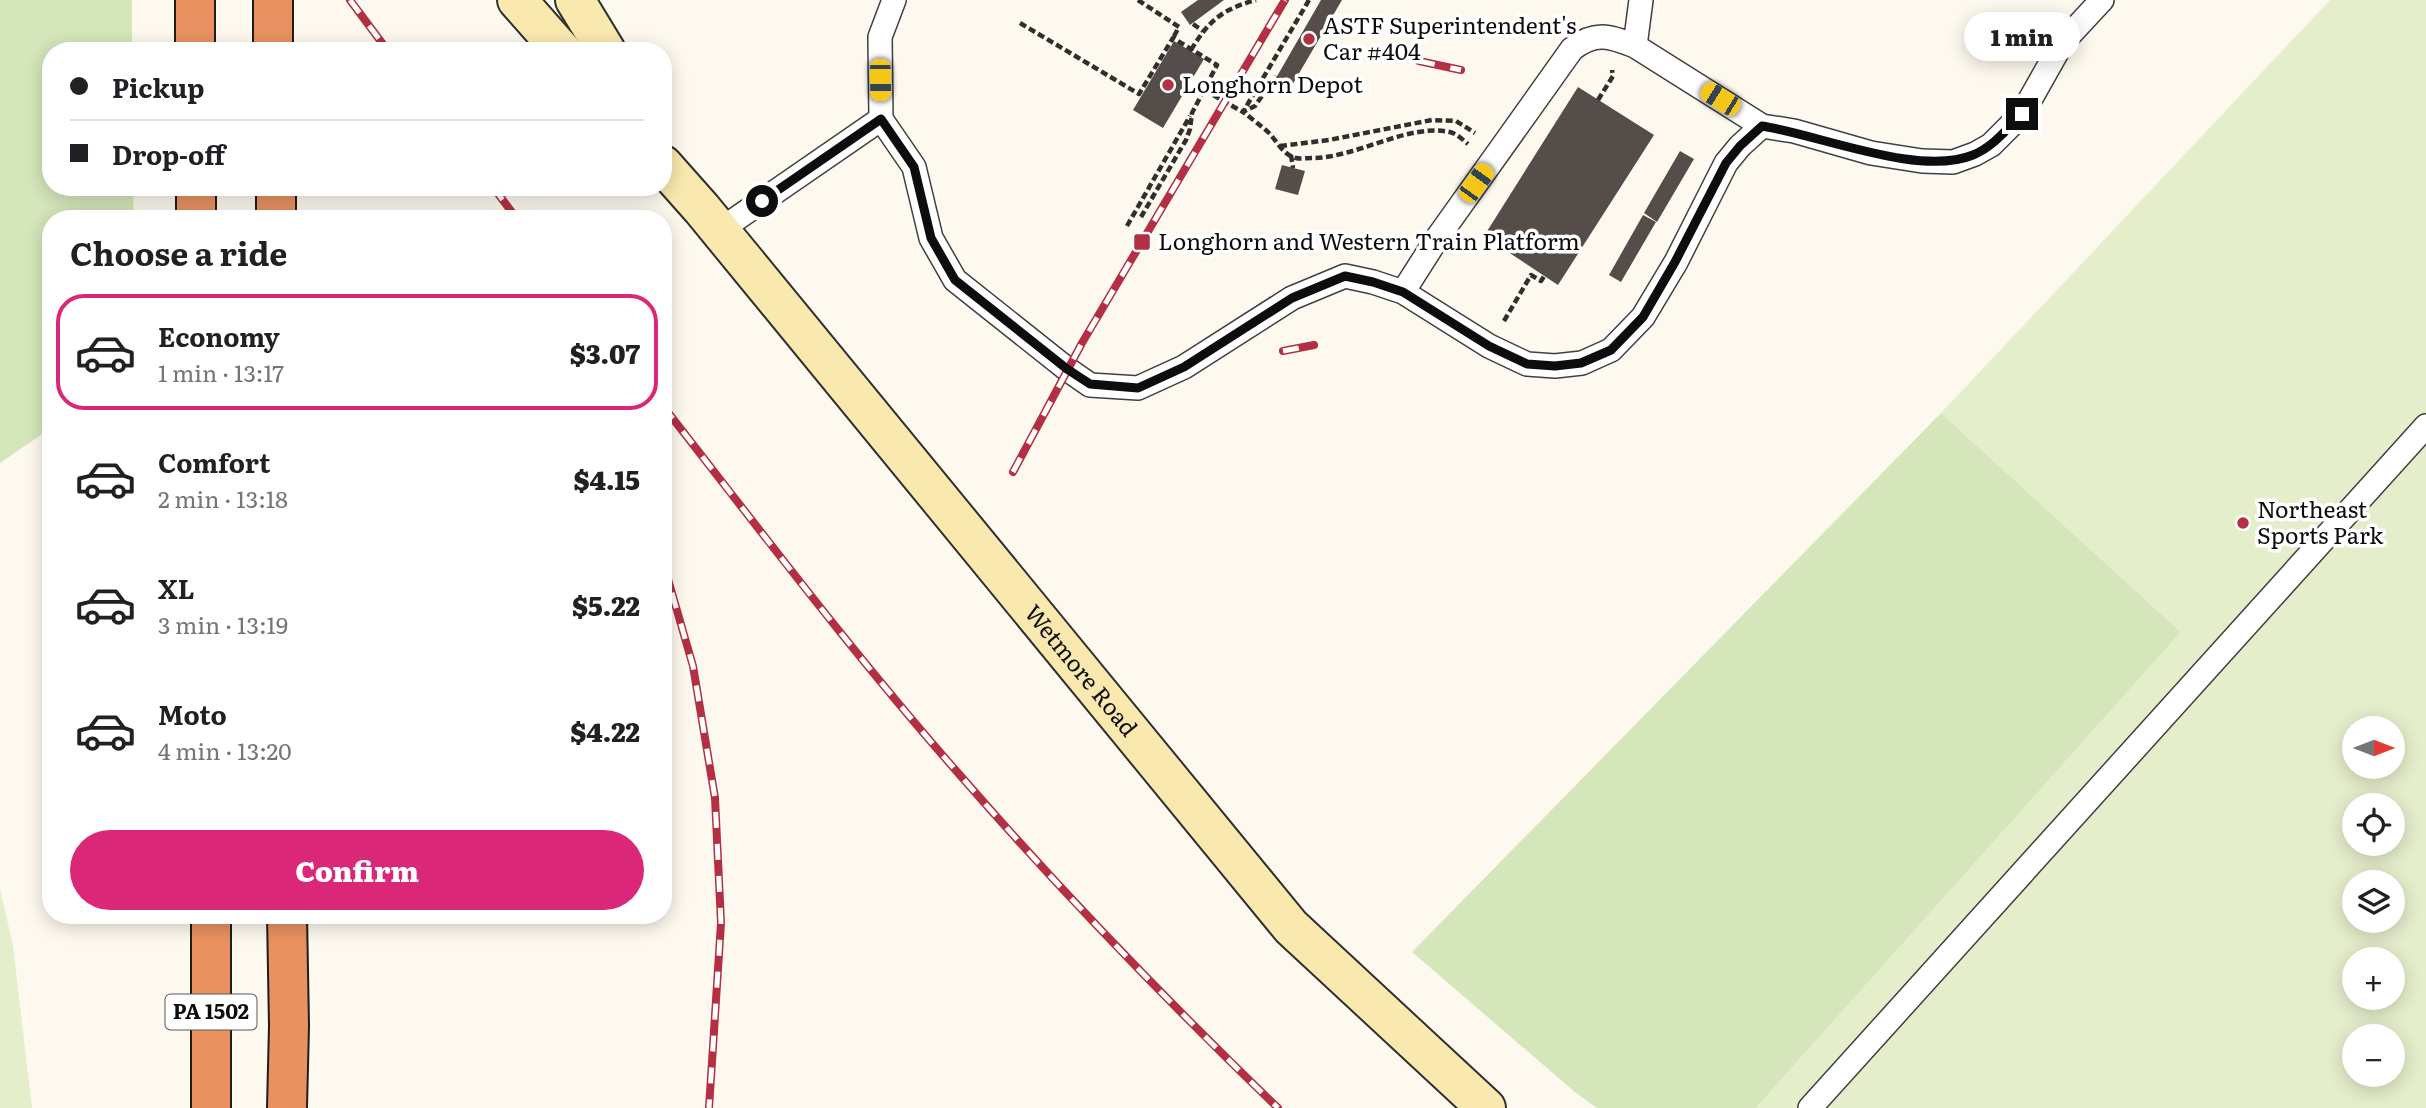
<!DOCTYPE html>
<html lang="en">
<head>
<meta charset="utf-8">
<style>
  :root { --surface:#fff; --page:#f6f6f6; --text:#202124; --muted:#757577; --line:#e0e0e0; --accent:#db2777 }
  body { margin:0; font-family:Literata,serif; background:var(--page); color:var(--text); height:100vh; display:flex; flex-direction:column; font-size:26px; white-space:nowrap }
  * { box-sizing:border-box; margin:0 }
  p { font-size:23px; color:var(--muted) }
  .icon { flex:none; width:38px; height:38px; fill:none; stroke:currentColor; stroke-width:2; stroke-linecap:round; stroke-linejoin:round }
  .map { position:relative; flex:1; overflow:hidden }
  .drawer { position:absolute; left:42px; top:210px; width:630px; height:714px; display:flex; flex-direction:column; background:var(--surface); border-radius:28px; box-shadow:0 4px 18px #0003 }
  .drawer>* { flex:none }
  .hud { position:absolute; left:42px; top:42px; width:630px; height:154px; border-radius:28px; box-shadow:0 4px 18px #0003; display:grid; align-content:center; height:154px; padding:0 28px; background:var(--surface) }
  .needle { width:46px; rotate:90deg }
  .controls { position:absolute; left:2342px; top:716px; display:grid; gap:14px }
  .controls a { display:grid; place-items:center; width:63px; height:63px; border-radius:50%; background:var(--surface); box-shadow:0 4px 18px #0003; font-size:35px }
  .end { position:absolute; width:32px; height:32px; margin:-16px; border:9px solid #0d0d0d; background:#fff; box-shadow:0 0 0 4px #fff }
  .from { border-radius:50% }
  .bubble { position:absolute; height:49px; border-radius:24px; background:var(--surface); box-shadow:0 4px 18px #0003; font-size:23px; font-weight:800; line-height:49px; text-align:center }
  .car { position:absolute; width:21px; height:42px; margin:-21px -10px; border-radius:9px; box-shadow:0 0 5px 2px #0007; background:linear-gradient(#f5c518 24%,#345 0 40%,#f5c518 0 76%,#345 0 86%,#f5c518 0) }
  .hud b { display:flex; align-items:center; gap:24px; height:66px; font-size:26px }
  .hud b+b { border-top:2px solid var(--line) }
  .hud i { width:18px; height:18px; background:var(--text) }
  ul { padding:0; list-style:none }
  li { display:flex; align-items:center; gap:21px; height:116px; margin:0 14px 10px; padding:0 14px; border:4px solid transparent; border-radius:28px }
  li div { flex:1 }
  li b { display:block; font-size:26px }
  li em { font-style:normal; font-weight:800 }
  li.on { border-color:var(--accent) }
  li>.icon { width:63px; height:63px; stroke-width:1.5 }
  h2 { padding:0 28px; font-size:32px; line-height:84px }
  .primary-button { display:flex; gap:14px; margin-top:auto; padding:14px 28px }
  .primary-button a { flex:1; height:80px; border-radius:42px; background:var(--accent); color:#fff; font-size:28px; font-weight:800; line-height:80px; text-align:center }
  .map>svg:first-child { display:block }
  .green { fill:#d5e6ba }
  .pitch { fill:#e5eecb; fill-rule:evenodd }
  .building { fill:#554d4a }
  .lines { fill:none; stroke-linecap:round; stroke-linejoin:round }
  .lane-casing { stroke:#404040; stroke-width:26 }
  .secondary-casing { stroke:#2f2f2f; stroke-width:42 }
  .highway-casing { stroke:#1e1e1e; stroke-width:42 }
  .path { stroke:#2f2f2f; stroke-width:4.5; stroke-dasharray:7 3.5; stroke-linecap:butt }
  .lane { stroke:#fff; stroke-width:23 }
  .secondary { stroke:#f9e9ae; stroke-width:38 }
  .highway { stroke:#e99161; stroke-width:38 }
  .rail-casing { stroke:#b32f43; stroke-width:8 }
  .rail { stroke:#fff; stroke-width:5; stroke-dasharray:16; stroke-linecap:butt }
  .route { stroke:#0d0d0d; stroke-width:9 }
  .poi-dot { fill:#b32f43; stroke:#fff; stroke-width:2.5 }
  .labels { text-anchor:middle; stroke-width:7; stroke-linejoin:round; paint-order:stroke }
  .shield { fill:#fff; stroke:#565656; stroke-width:2 }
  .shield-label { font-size:21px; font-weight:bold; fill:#0d0d0d }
  .poi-label { font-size:23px; fill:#0d0d0d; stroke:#fff; text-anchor:start }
  .street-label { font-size:23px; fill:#0d0d0d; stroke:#fff }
</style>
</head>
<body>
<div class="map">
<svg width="2426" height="1108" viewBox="0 0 2426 1108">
  <rect width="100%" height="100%" fill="#fef9ee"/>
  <!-- green -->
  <path class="green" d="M0,0H132V51H51V187H133L134,219H51V428L0,463Z
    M1941,413L2181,632L1756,1108H1597L1576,1093L1412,952Z"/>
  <!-- pitch -->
  <path class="pitch" d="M2330,0H2426V1108H1756L2181,632L1941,413ZM2354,728H2392V766H2354ZM2354,805H2392V844H2354ZM2354,882H2392V920H2354ZM2354,959H2392V998H2354ZM2354,1036H2392V1074H2354Z
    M0,889L13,946L32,1108H0Z"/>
  <!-- building -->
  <path class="building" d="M1198,0H1224L1190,25L1181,12Z
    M1321,0H1342L1291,87L1276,78Z
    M1174,41L1204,59L1163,128L1133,110Z
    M1578,87L1654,135L1558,285L1484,236Z
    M1680,151L1694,159L1657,222L1644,213Z
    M1282,165L1305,171L1298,195L1275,189Z
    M1643,215L1656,222L1621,282L1609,275Z"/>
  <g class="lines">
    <defs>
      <path id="lane" d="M894,0L880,37L881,119L914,167L931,238L955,280L1067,369L1090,385L1138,388L1184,367L1292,298L1345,276L1373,282L1403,292L1438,237L1572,49C1595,31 1610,36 1635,46L1641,0
        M1635,46L1762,126L1794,131L1871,153L1922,161L1953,162L1975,154L1991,145L2022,114L2062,43L2102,0
        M720,230L881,119
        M1403,292L1489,346L1527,364L1555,366L1582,363L1611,350L1643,317L1676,262L1726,163L1740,146L1762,126
        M1810,1108L2426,426"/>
      <g id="secondary">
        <path d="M517,0L562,51"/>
        <path d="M575,0L606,51"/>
        <path id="s1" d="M663,165L702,209L1291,927L1486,1108"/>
      </g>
      <path id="highway" d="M195,0V51
        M273,0V51
        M196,187V219
        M276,187V219
        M211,915V1108
        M287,1108L289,1026L287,915"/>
    </defs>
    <!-- lane casing -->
    <use href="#lane" class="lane-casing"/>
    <!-- secondary casing -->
    <use href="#secondary" class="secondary-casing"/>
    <!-- highway casing -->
    <use href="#highway" class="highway-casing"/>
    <!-- path -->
    <path class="path" d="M1138,0L1179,27L1173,38
      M1309,0L1243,112C1251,118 1260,125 1268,132C1277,141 1283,155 1296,158C1300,159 1307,158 1312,158C1357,158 1407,123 1450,132C1457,134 1463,140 1468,144
      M1020,23L1139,94L1173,38L1217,65L1192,113L1190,129L1186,140L1141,217
      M1193,24L1203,31
      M1191,50C1209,20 1223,9 1256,0
      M1204,90L1243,112L1255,106L1276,76
      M1598,100L1613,76L1612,70
      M1280,146L1329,140L1432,120L1456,121L1475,133
      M1291,155L1293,168
      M1127,226L1190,116
      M1504,321L1531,275L1541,281L1545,275"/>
    <!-- lane -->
    <use href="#lane" class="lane"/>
    <!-- secondary -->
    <use href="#secondary" class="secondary"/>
    <!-- highway -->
    <use href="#highway" class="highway"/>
    <defs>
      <path id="rail" d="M350,0L388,51
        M1419,61L1461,70
        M493,187L517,219
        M1283,351L1314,345
        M663,406C760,530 855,656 959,774C1060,890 1167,1001 1278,1108
        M1013,472L1082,343L1285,0
        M663,562L693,666L715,798L721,923L709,1108"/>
    </defs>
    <!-- rail casing -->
    <use href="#rail" class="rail-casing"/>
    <!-- rail -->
    <use href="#rail" class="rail"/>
  </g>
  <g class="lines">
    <!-- route -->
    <path class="route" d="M762,201L881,119L914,167L931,238L955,280L1067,369L1090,384L1138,388L1184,367L1292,298L1345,276L1373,282L1403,292L1489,346L1527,364L1555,366L1581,363L1611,350L1643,317L1675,262L1726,163L1740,146L1762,126C1820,135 1919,177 1973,155C1993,147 2007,129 2022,114"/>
  </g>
  <!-- markers -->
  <g class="poi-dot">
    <circle cx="1309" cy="39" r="7"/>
    <circle cx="1168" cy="85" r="7"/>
    <rect x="1133" y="233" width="18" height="18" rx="3.5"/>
    <circle cx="2243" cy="523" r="7"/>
  </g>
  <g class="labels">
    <!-- shield labels -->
    <rect class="shield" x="165.5" y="994.5" width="91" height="35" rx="5"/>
    <g class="shield-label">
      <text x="211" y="1019">PA 1502</text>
    </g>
    <!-- poi labels -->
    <g class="poi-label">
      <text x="1323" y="34">ASTF Superintendent's<tspan x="1323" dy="26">Car #404</tspan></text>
      <text x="1182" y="93">Longhorn Depot</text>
      <text x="1158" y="250">Longhorn and Western Train Platform</text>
      <text x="2257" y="518">Northeast<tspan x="2257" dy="26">Sports Park</tspan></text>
    </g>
    <!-- street labels -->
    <g class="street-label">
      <text dy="8" stroke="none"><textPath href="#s1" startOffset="656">Wetmore Road</textPath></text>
    </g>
  </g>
</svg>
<div class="controls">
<a><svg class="needle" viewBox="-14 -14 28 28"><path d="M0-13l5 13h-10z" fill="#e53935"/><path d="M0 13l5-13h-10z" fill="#757577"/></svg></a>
<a><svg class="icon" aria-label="locate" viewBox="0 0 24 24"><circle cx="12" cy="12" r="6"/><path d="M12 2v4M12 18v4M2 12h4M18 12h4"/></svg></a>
<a><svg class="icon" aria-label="layers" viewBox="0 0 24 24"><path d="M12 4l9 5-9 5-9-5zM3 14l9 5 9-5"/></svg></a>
<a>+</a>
<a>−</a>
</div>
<i class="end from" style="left:762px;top:201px"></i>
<i class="end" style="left:2022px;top:114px"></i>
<div class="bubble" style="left:1964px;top:12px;width:116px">1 min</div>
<i class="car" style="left:880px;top:80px;rotate:179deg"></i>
<i class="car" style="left:1720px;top:99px;rotate:302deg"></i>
<i class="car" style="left:1476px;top:183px;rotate:36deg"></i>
<div class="hud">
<b><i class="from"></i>Pickup</b>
<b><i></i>Drop-off</b>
</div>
<section class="drawer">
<h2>Choose a ride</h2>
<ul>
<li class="on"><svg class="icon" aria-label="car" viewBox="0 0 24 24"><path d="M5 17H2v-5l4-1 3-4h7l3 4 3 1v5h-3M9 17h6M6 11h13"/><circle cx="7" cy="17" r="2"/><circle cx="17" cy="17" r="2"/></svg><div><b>Economy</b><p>1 min · 13:17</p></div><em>$3.07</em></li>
<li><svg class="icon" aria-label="car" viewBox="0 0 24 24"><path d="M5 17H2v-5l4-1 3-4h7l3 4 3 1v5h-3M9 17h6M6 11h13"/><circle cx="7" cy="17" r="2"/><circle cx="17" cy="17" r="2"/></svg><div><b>Comfort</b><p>2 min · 13:18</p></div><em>$4.15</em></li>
<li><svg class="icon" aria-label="car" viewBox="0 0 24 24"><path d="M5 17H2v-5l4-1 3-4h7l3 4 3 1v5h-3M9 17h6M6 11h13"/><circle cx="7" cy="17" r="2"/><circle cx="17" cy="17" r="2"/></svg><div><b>XL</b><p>3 min · 13:19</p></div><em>$5.22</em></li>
<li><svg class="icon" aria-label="car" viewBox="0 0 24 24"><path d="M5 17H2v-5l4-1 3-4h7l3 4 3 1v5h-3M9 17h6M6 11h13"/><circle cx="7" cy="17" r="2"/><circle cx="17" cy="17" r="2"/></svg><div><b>Moto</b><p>4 min · 13:20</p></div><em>$4.22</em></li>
</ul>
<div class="primary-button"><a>Confirm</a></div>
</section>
</div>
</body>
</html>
